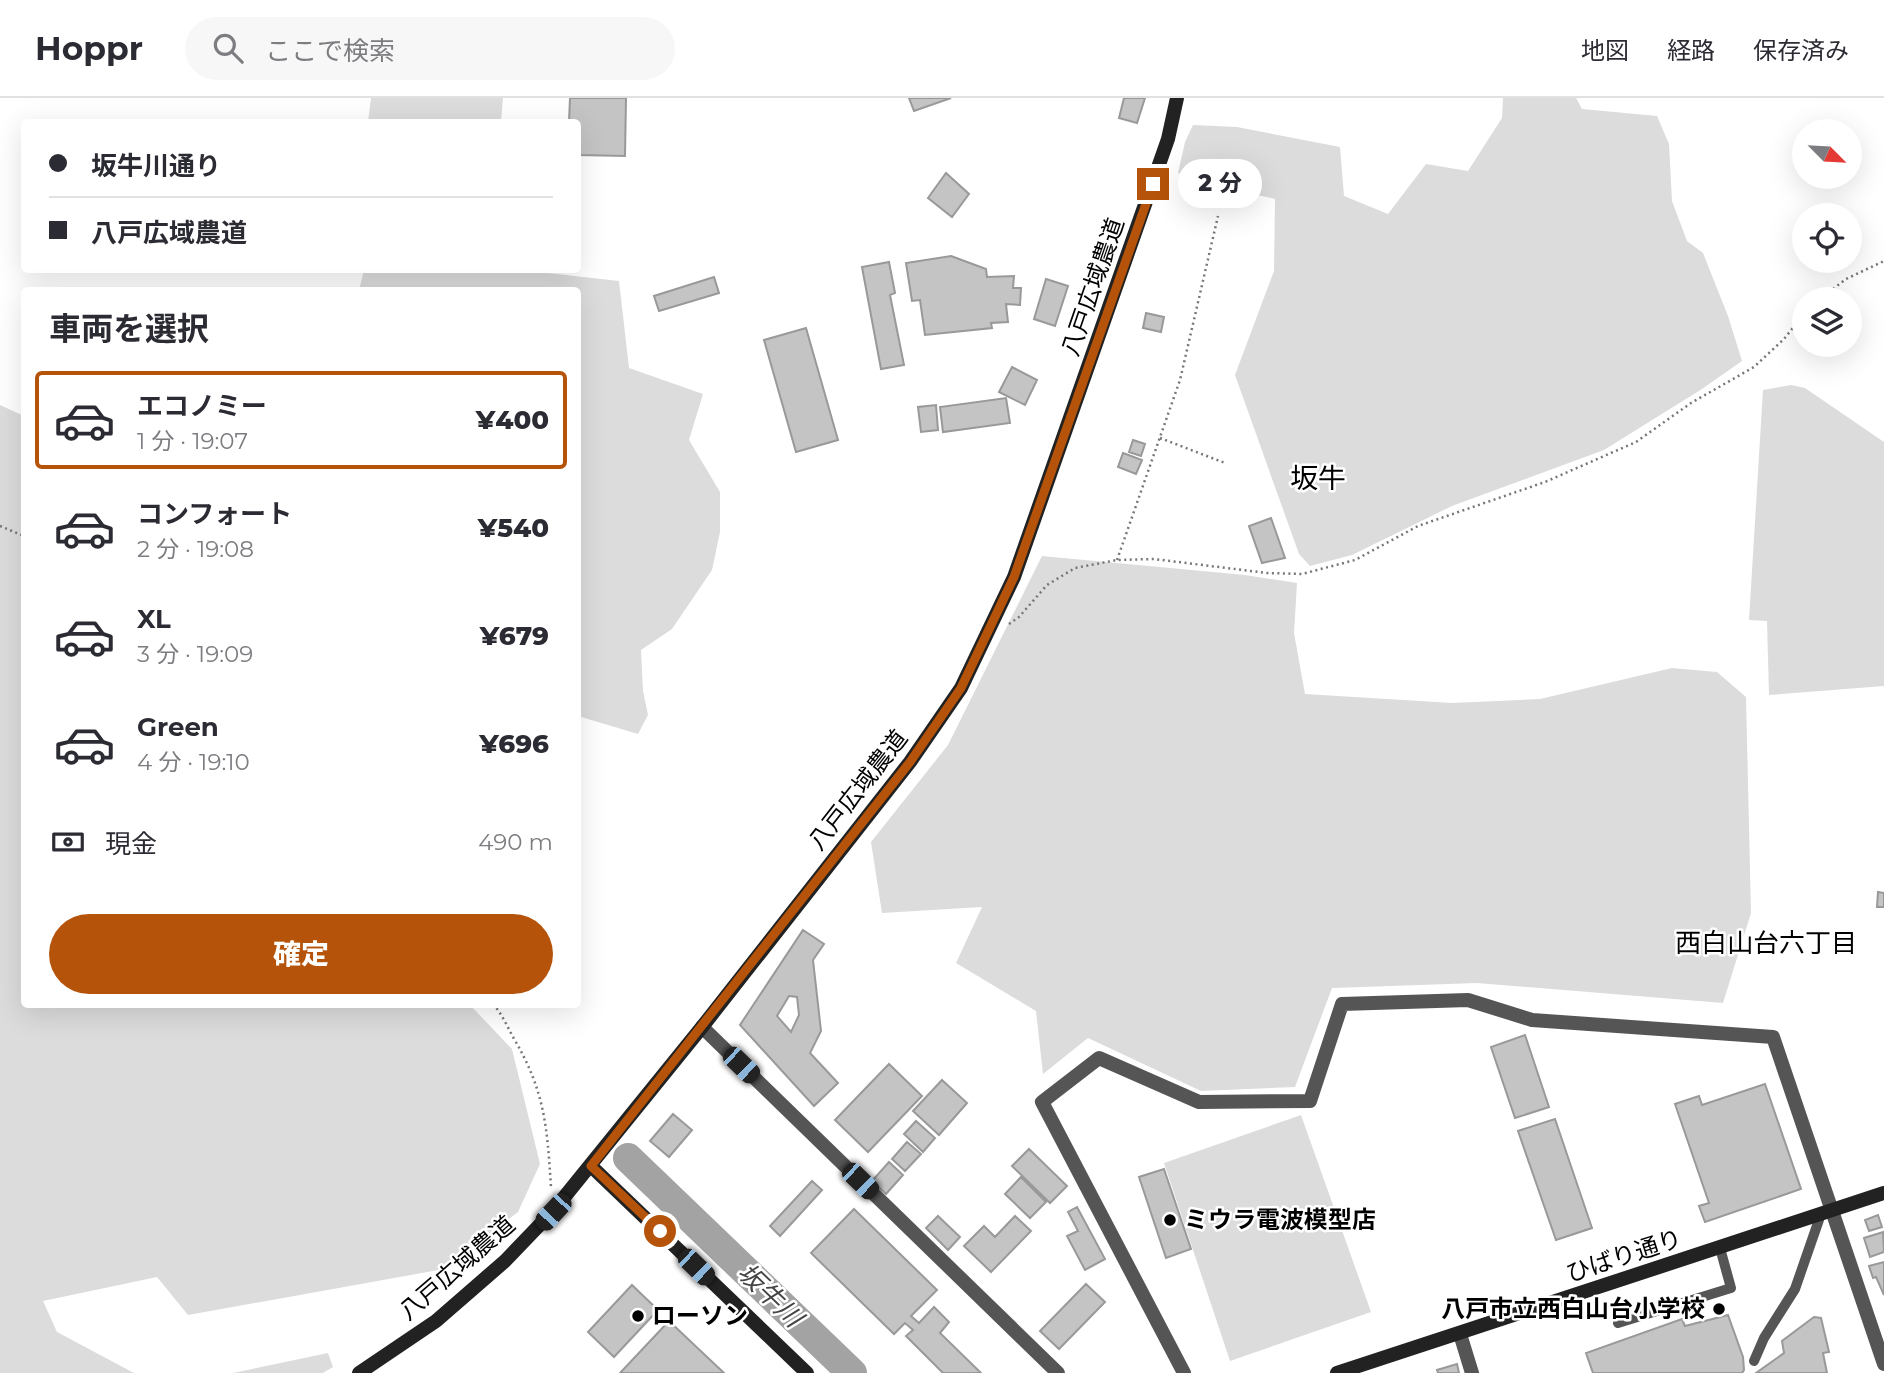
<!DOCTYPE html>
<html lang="ja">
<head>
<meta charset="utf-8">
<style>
  :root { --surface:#fff; --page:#f7f7f7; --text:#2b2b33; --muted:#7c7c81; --line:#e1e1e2; --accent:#b45309 }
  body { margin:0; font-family:Montserrat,"Noto Sans JP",sans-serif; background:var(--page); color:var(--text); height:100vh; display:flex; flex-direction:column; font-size:26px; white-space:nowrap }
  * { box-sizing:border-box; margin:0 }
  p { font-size:23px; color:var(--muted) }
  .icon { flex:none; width:38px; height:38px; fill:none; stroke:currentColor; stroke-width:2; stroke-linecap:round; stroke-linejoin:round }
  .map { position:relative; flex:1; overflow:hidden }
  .side { position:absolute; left:21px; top:189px; width:560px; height:721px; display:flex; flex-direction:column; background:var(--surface); border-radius:7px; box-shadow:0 7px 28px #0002 }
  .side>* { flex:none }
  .top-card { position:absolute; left:21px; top:21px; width:560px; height:154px; border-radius:7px; box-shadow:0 7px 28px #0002; display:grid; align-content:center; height:154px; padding:0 28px; background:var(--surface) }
  .needle { width:46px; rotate:114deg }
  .buttons { position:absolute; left:1792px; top:21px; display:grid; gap:14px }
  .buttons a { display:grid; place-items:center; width:70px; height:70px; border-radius:50%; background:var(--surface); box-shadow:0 7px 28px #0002; font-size:35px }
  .end { position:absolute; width:32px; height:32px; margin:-16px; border:9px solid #b45309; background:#fff; box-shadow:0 0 0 4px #fff }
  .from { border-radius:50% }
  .bubble { position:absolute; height:49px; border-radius:24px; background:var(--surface); box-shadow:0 7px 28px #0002; font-size:23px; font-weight:800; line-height:49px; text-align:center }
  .car { position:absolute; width:21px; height:42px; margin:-21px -10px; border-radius:9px; box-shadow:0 0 5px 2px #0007; background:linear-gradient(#222 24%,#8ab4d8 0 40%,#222 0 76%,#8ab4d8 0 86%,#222 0) }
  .top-card b { display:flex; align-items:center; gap:24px; height:66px; font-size:26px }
  .top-card b+b { border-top:2px solid var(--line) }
  .top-card i { width:18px; height:18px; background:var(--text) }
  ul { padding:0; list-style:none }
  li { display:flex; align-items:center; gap:21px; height:98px; margin:0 14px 10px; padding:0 14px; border:4px solid transparent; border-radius:7px }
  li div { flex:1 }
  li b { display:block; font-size:26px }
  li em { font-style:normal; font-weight:800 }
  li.on { border-color:var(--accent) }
  li>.icon { width:63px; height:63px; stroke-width:1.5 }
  h2 { padding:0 28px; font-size:32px; line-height:84px }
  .pay { display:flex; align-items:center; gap:18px; height:77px; padding:0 28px; font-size:26px }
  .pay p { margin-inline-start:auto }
  .action { display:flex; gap:14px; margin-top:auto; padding:14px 28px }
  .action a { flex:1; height:80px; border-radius:42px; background:var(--accent); color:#fff; font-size:28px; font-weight:800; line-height:80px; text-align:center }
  header { display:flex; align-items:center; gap:42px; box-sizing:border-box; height:98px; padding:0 35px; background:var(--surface); border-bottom:2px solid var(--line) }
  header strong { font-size:33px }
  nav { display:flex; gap:38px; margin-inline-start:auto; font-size:24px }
  .search { width:490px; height:63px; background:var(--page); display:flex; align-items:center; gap:18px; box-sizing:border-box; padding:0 24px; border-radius:38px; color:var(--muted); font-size:26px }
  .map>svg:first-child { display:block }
  .green { fill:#dcdcdc }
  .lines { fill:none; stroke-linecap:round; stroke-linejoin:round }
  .river { stroke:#a3a3a3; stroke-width:30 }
  .building { fill:#c4c4c4; stroke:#999; stroke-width:2; fill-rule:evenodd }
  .path { stroke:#777; stroke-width:2.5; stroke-dasharray:2 3.5; stroke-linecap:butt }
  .lane { stroke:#555; stroke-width:10 }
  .street { stroke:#555; stroke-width:14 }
  .secondary { stroke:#222; stroke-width:14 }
  .route { stroke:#b45309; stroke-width:9 }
  .poi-dot { fill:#000; stroke:#fff; stroke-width:2.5 }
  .labels { text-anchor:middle; stroke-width:5; stroke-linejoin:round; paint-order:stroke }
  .street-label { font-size:24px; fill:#000; stroke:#fff }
  .poi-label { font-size:24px; font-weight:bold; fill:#000; stroke:#fff; text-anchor:start }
  .neighbourhood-label { font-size:26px; fill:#000; stroke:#fff }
  .water-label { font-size:26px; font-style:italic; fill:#444; stroke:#fff }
  .quarter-label { font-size:28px; fill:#000; stroke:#fff }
</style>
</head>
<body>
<header>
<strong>Hoppr</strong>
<div class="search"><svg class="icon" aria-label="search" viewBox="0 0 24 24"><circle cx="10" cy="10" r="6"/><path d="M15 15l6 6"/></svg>ここで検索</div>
<nav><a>地図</a><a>経路</a><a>保存済み</a></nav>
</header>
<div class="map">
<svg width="1884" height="1275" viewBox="0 0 1884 1275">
  <rect width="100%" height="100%" fill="#fff"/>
  <!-- green -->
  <path class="green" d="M371,0H503L501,24H368Z
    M1503,0H1576L1582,11L1657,18L1669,46L1672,103L1687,143L1703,155L1728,218L1742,263L1702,291L1604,352L1452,408L1352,457L1310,468L1299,456L1235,277L1274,173L1275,101L1222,89L1178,75L1185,44L1193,27L1237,29L1340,49L1344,98L1388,116L1426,66L1468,73L1502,20Z
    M364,172H521L619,183L629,270L703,296L689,342L720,394V434L712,472L672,531L641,552L643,593L648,617L638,636L578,618V192H359Z
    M1791,287L1805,290L1884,344V588L1769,597L1767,523L1749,522L1763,292Z
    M0,307L24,318V906L470,907L512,951L540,1066L518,1114L444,1171L188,1217L157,1179L43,1203L57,1234L134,1275H0Z
    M1042,458L1245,477L1297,485L1294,535L1305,596L1452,605L1540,601L1672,570L1717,574L1746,599L1751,815L1723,905L1477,885L1332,890L1295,989L1201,993L1088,940L1043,976L1036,913L956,865L982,809L882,815L871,744L948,647Z
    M1301,1017L1371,1214L1230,1263L1164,1065Z
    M328,1255L333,1269L323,1275H233Z"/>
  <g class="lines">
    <!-- river -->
    <path class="river" d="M628,1060L852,1275"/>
  </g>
  <!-- building -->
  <path class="building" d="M570,0H626L625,58L578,57V24H569Z
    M909,0H951L914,13Z
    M1124,0H1145L1137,25L1119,20Z
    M946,75L969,96L952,119L928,100Z
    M951,158L986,171L987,179L1014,178L1013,190H1021L1020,207L1006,206L1008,224L991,225L992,230L925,237L920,202L912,203L906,165Z
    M889,164L895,195L890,197L904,267L881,271L862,169Z
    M714,179L719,195L659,213L654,198Z
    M1046,181L1068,188L1055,228L1034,221Z
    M1146,215L1164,219L1161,234L1143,230Z
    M806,230L838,342L796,354L764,242Z
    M1012,269L1037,282L1025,307L999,294Z
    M1006,300L1010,325L943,334L940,309Z
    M936,307L938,332L921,334L918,309Z
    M1133,342L1145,346L1141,358L1129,354Z
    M1123,355L1142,362L1136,376L1118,369Z
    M1271,420L1285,460L1262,465L1249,428Z
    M1878,794L1884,795V809H1877Z
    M803,832L824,846L813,862L821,933L810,955L838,985L814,1008L740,927ZM789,898L797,899L799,917L791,934L777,918Z
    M1525,937L1549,1009L1515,1020L1491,949Z
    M889,966L922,998L868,1054L835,1022Z
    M942,982L967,1005L939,1037L913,1013Z
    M1765,986L1801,1091L1705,1124L1699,1108L1709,1105L1675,1006L1699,998L1702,1007Z
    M673,1016L692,1032L669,1059L650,1043Z
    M1555,1021L1592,1130L1556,1142L1518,1033Z
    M916,1023L935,1040L923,1054L904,1036Z
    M907,1044L921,1056L905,1073L892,1061Z
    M1029,1051L1067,1088L1050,1105L1012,1068Z
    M889,1064L903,1077L886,1096L872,1083Z
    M1164,1071L1191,1151L1166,1160L1139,1079Z
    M1021,1079L1046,1104L1030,1120L1005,1096Z
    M812,1083L822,1092L780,1138L770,1128Z
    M1077,1109L1105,1161L1085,1172L1067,1138L1078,1133L1068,1114Z
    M854,1111L937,1192L911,1218L919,1225L934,1209L949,1224L940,1235L981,1275H943L906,1238L913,1232L905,1225L894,1236L811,1155Z
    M1878,1117L1882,1129L1869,1133L1865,1122Z
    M938,1118L960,1139L948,1152L926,1130Z
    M1015,1118L1031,1133L991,1174L964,1148L984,1128L995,1139Z
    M1883,1134L1884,1154L1870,1159L1864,1140Z
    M1884,1164V1197L1876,1179L1873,1180L1869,1168Z
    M1086,1186L1105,1204L1059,1251L1040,1233Z
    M632,1187L658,1212L614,1259L588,1234Z
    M1728,1217L1743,1259L1744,1272L1742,1275H1593L1586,1255L1682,1221L1685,1228Z
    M1814,1219L1821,1220L1829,1254L1823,1255L1827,1275H1756L1784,1255L1782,1243Z
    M669,1223L724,1275H620Z
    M1457,1266L1459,1275H1438L1437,1272Z"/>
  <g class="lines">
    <!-- path -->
    <path class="path" d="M1820,201L1846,181L1884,163
      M1160,340L1225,365
      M0,428L24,438
      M1117,462L1180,282L1218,118
      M1009,526L1019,519L1047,487L1075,470L1117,462L1154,461L1267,475L1302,476L1355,462L1418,428L1545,384L1636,344L1691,305L1754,269L1784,241L1804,216
      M493,906C502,916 507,928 513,939C545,993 547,1028 551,1089"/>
    <!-- lane -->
    <path class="lane" d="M1618,1225L1731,1190L1720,1150
      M1754,1263L1764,1240L1795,1191L1821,1116"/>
    <!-- street -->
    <path class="street" d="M702,929L1058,1275
      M1460,1236L1472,1275
      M1184,1275L1042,1004L1099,960L1199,1004L1310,1003L1342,906L1468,902L1532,922L1773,939L1884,1266"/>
    <!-- secondary -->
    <path class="secondary" d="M591,1068L807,1275
      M359,1275L436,1223L505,1163L553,1113L702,929L910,664L961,590L1014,479L1168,41L1177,0
      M1337,1275L1884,1095"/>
  </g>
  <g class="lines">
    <!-- route -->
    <path class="route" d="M660,1133L591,1068L910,664L961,590L1014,479L1153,86"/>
  </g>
  <!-- markers -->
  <g class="poi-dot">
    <circle cx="1170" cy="1122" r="7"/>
    <circle cx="1719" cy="1211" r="7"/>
    <circle cx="638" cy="1218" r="7"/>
  </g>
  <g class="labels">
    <!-- street labels -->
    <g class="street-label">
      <text transform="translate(1093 189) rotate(-71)" y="8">八戸広域農道</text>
      <text transform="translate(858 692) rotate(-52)" y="8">八戸広域農道</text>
      <text transform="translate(1624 1158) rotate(-18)" y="8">ひばり通り</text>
      <text transform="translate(457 1170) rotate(-41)" y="8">八戸広域農道</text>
    </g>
    <!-- poi labels -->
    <g class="poi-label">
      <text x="1184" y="1130">ミウラ電波模型店</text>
      <text x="1705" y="1219" text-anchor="end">八戸市立西白山台小学校</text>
      <text x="652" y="1226">ローソン</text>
    </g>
    <!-- neighbourhood labels -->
    <g class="neighbourhood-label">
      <text x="1766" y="854">西白山台六丁目</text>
    </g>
    <!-- water labels -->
    <g class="water-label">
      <text transform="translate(770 1197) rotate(44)" y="9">坂牛川</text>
    </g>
    <!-- quarter labels -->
    <g class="quarter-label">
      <text x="1318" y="390">坂牛</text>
    </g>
  </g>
</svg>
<div class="buttons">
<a><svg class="needle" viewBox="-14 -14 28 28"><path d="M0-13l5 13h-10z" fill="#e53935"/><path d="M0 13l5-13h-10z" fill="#7c7c81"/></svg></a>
<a><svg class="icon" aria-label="locate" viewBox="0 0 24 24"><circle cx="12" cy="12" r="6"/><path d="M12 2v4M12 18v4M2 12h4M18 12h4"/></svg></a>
<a><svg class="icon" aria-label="layers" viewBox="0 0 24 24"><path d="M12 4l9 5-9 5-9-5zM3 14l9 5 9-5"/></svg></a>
</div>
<i class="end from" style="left:660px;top:1133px"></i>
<i class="end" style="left:1153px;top:86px"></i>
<div class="bubble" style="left:1178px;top:61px;width:84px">2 分</div>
<i class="car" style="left:741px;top:967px;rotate:134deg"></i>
<i class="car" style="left:860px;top:1083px;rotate:134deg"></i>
<i class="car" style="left:553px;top:1114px;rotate:223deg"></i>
<i class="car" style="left:696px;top:1169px;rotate:134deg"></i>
<div class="top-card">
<b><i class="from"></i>坂牛川通り</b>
<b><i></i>八戸広域農道</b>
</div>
<section class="side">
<h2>車両を選択</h2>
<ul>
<li class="on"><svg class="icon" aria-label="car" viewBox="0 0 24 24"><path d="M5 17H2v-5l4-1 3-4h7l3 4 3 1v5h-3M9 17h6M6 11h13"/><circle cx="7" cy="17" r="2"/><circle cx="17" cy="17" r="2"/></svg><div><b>エコノミー</b><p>1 分 · 19:07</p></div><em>¥400</em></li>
<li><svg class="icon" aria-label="car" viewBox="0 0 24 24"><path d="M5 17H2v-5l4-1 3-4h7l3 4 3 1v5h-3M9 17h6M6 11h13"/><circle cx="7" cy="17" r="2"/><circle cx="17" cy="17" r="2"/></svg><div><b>コンフォート</b><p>2 分 · 19:08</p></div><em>¥540</em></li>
<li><svg class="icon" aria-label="car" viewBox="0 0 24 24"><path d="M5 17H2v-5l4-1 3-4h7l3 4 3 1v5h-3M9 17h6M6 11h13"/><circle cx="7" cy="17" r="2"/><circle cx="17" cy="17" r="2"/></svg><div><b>XL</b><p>3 分 · 19:09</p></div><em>¥679</em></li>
<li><svg class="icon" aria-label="car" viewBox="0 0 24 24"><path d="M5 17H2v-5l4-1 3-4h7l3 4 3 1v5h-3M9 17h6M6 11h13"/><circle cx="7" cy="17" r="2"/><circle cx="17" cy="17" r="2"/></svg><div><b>Green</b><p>4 分 · 19:10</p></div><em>¥696</em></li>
</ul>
<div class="pay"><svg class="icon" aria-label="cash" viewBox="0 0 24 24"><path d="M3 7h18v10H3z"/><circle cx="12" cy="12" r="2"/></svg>現金<p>490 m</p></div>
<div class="action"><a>確定</a></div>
</section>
</div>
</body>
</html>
